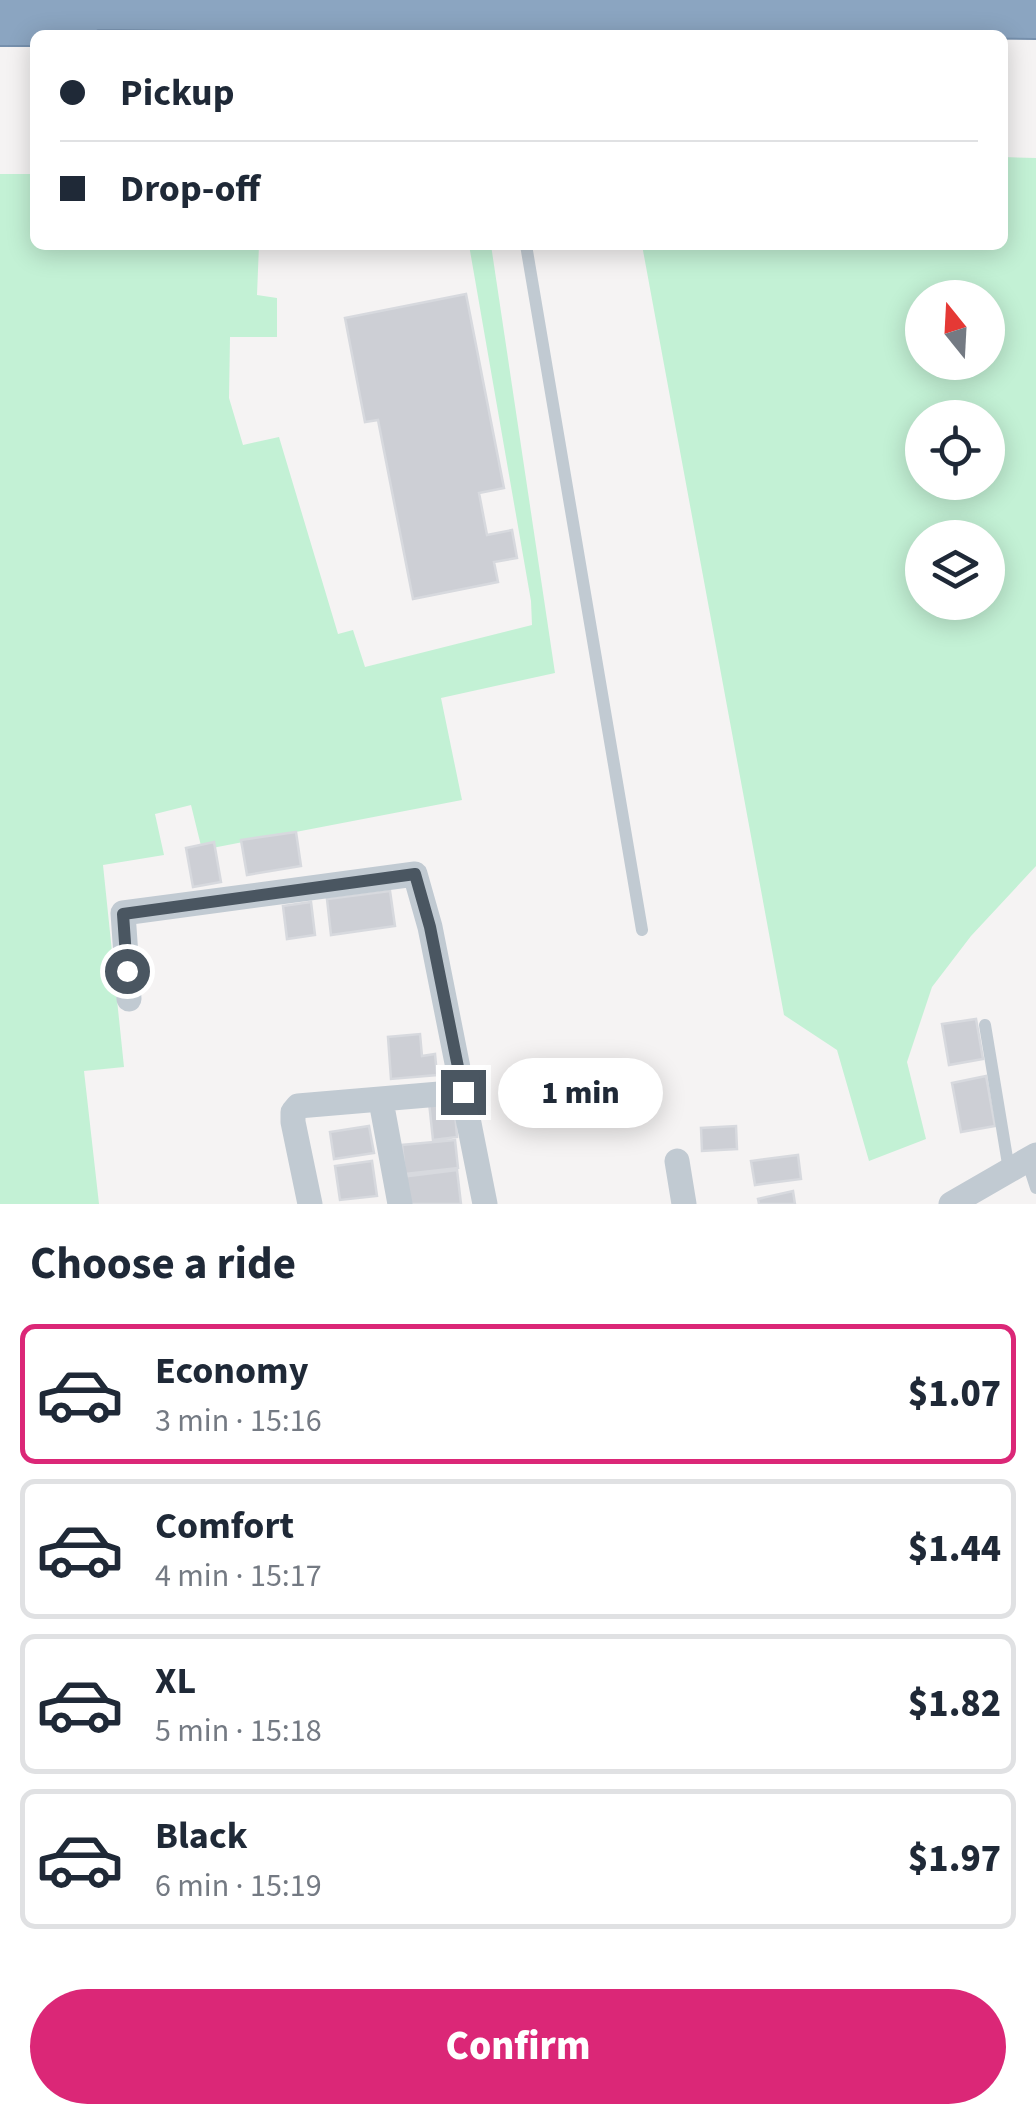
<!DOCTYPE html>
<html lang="en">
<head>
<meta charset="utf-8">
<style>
  :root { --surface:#fff; --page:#f6f6f7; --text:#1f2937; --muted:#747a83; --line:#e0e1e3; --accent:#db2777 }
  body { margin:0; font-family:"Source Sans 3",sans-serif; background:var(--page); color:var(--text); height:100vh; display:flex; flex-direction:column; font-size:38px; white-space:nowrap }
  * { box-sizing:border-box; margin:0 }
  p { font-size:32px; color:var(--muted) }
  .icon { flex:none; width:55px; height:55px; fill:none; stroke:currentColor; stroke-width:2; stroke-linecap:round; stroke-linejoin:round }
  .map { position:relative; height:1204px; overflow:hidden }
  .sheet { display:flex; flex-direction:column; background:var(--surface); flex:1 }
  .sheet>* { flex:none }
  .hud { position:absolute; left:30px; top:30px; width:978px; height:220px; border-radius:15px; box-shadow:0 5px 25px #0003; display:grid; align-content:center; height:220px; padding:0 30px; background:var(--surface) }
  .needle { width:65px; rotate:342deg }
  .buttons { position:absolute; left:905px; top:280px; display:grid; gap:20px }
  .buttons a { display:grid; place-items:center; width:100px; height:100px; border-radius:50%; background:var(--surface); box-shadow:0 5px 25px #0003; font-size:50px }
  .end { position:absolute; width:45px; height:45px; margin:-22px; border:12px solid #4a5661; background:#fff; box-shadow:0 0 0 5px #fff }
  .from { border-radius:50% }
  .bubble { position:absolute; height:70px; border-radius:35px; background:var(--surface); box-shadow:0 5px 25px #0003; font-size:32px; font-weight:800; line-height:70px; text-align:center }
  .hud b { display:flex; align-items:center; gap:35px; height:95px; font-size:38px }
  .hud b+b { border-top:2px solid var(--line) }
  .hud i { width:25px; height:25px; background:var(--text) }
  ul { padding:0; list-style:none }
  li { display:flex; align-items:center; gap:30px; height:140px; margin:0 20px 15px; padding:0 10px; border:5px solid var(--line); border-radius:15px }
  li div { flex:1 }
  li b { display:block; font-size:38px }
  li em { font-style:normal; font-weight:800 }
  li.current { border-color:var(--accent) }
  li>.icon { width:90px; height:90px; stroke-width:1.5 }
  h2 { padding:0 30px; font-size:45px; line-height:120px }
  .primary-button { display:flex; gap:20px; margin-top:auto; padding:20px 30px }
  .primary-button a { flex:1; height:115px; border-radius:60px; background:var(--accent); color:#fff; font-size:40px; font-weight:800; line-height:115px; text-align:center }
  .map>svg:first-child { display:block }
  .green { fill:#c3f1d5; fill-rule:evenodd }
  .building { fill:#cdcfd5; stroke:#d7d9de; stroke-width:2.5 }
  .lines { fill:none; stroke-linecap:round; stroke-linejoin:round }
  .highway-casing { stroke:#7690ad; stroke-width:52 }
  .lane { stroke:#c1cad2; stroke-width:12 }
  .street { stroke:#c1cad2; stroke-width:25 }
  .highway { stroke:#8ba5c1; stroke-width:48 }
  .route { stroke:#4a5661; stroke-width:12 }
</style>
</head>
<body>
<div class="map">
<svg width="1036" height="1204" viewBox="0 0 1036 1204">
  <rect width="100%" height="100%" fill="#f5f3f3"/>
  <!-- green -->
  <path class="green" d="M1003,157L1036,158V866L971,936L932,987L907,1062L926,1139L869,1161L837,1050L784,1015L642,245H1002ZM922,298H988V362H922ZM922,418H988V482H922ZM922,538H988V602H922Z
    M0,174H35V245H259L257,295L277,298V337H230L229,398L243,445L279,437L338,634L353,630L365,667L532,625L531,601L469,245H491L555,673L441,698L462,800L202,850L191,805L155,814L164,855L103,865L124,1067L84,1071L99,1204H0Z"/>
  <!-- building -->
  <path class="building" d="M466,294L504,488L479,493L487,535L512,530L517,558L494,562L498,582L413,599L378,420L365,422L345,318Z
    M296,832L301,866L247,875L241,840Z
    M214,842L221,882L193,887L186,848Z
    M390,891L395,926L331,935L327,899Z
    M311,902L315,935L287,939L283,906Z
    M976,1019L983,1059L949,1065L942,1024Z
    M420,1034L422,1056L435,1054L437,1075L391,1079L388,1037Z
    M986,1076L995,1126L961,1132L952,1083Z
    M454,1100L457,1137L433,1140L429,1102Z
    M369,1126L374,1153L334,1159L330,1132Z
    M736,1126L737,1149L702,1151L701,1128Z
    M455,1140L458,1168L405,1174L402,1145Z
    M798,1155L801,1179L755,1185L751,1161Z
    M372,1161L377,1196L340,1200L335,1166Z
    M457,1170L461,1204H405L401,1177Z
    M793,1191L795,1204H759L758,1199Z"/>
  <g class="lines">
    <defs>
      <path id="highway" d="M80,0L92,5L1036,14
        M0,21H62L92,5"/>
    </defs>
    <!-- highway casing -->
    <use href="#highway" class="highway-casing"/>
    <!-- lane -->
    <path class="lane" d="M526,245L642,930
      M985,1025L1009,1170
      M1027,1160L1036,1188"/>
    <!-- street -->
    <path class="street" d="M129,999L123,913L415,874L430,927L485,1204
      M381,1101L400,1204
      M677,1161L684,1204
      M310,1204L293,1122V1112L298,1106L463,1092
      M951,1204L1036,1155"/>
    <!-- highway -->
    <use href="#highway" class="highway"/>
  </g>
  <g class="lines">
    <!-- route -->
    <path class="route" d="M127,971L123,914L415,874L430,927L463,1092"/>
  </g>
</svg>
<div class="buttons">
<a><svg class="needle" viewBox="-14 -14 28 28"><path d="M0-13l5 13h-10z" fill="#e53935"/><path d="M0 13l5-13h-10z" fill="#747a83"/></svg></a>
<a><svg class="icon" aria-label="locate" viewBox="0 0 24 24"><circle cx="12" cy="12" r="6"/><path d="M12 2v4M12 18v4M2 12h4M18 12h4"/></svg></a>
<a><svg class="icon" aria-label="layers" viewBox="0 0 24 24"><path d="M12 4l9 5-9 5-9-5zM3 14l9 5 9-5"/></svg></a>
</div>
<i class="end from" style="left:127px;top:971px"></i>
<i class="end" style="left:463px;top:1092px"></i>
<div class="bubble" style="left:498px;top:1058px;width:165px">1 min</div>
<div class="hud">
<b><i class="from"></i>Pickup</b>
<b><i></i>Drop-off</b>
</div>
</div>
<section class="sheet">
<h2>Choose a ride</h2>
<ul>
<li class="current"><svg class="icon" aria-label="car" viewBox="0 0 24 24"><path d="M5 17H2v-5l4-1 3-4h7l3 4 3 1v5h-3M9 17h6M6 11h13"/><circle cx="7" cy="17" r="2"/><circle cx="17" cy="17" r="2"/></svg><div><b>Economy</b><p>3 min · 15:16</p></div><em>$1.07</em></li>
<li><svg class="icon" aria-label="car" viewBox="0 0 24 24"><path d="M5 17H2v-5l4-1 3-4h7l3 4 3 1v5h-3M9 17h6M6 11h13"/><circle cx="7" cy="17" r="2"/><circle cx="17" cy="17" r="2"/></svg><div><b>Comfort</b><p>4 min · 15:17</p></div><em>$1.44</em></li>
<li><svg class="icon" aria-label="car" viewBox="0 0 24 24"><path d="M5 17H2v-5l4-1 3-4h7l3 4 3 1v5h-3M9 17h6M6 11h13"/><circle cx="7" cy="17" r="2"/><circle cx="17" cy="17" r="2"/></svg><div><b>XL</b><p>5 min · 15:18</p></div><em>$1.82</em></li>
<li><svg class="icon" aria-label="car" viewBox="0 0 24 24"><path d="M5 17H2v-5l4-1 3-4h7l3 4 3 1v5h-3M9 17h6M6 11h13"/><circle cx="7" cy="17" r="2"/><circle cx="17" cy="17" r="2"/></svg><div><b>Black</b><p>6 min · 15:19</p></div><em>$1.97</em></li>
</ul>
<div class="primary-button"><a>Confirm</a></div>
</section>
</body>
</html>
